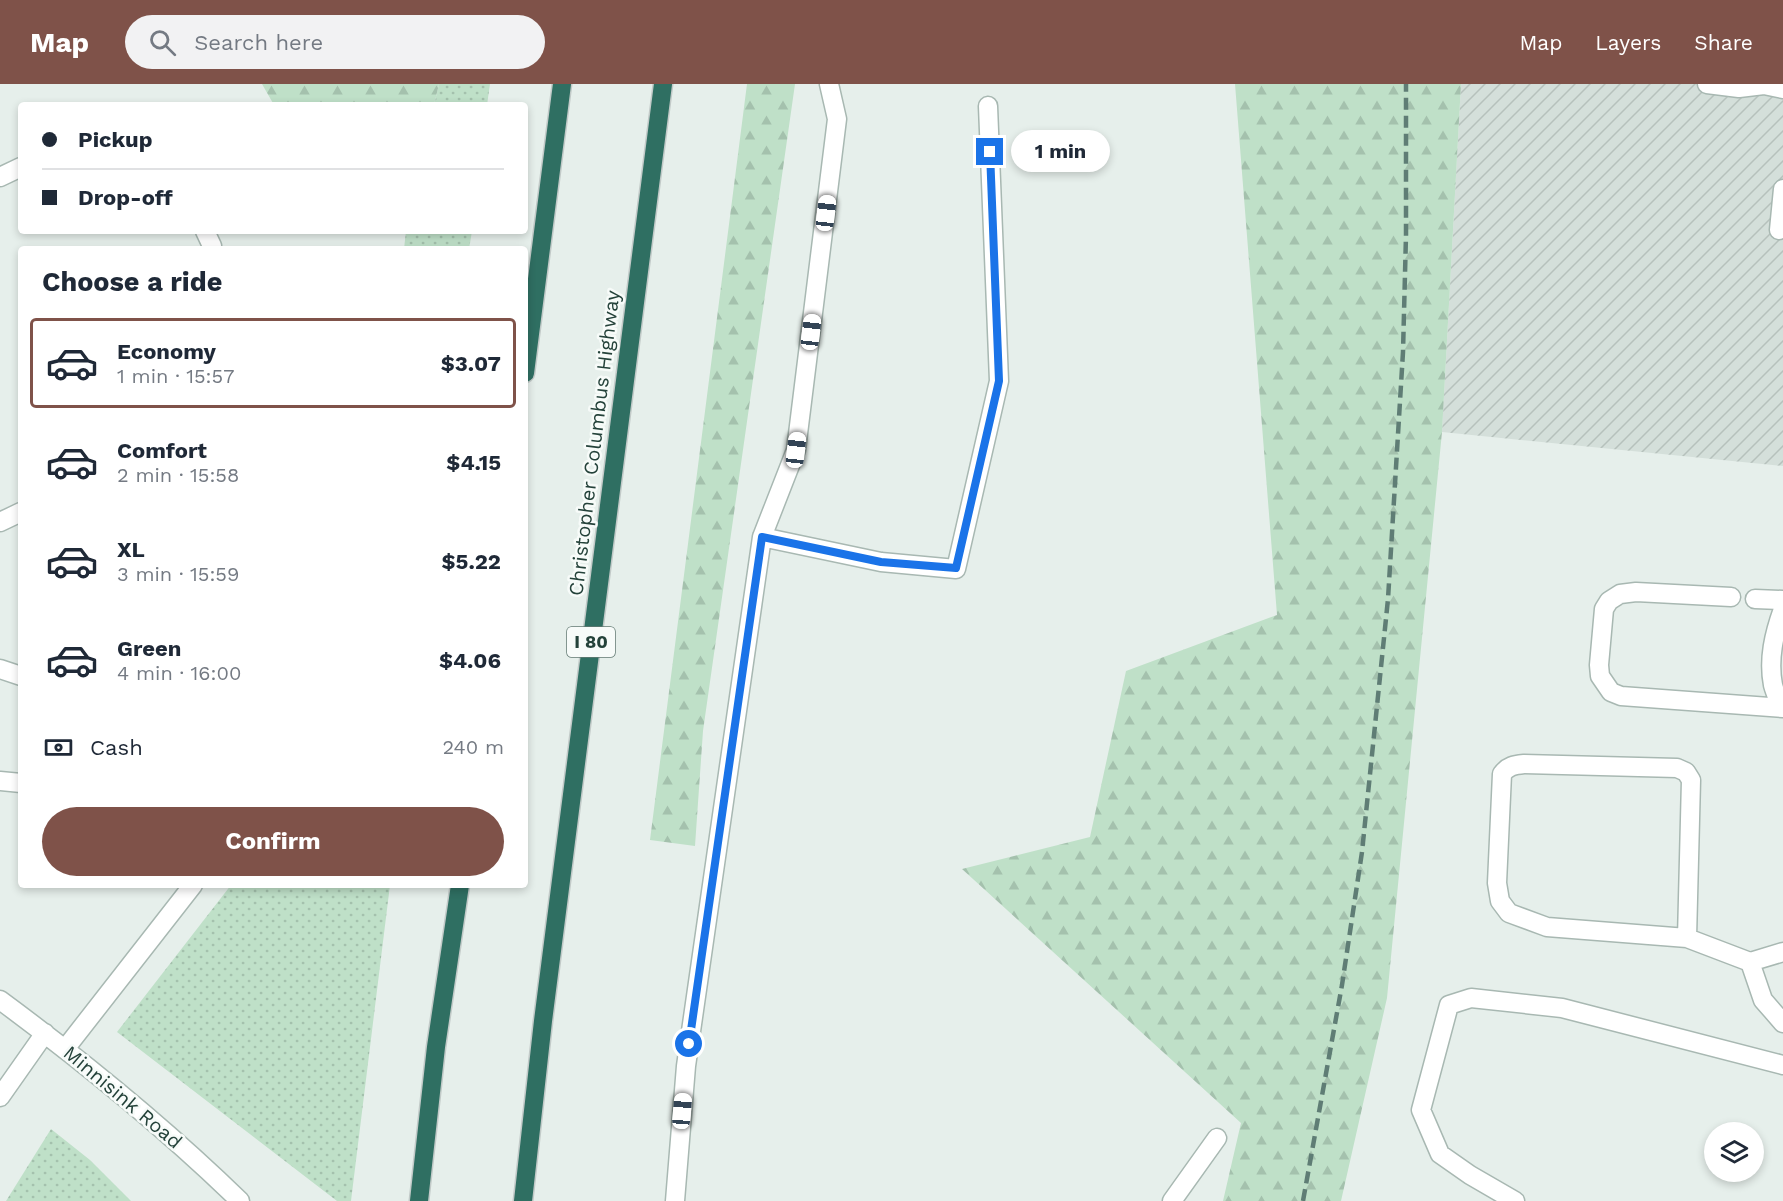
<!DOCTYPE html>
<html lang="en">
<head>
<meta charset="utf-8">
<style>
  :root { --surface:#fff; --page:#f2f2f3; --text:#1f2937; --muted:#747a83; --line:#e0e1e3; --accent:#7f5249 }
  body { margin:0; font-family:"Work Sans",sans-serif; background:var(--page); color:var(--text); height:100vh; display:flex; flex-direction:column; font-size:22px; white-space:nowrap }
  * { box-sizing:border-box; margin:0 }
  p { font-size:20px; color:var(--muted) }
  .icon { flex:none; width:33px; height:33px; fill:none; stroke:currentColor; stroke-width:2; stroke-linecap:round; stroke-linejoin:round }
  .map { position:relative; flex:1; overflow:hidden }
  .sheet { position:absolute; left:18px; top:162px; width:510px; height:642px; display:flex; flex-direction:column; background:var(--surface); border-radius:6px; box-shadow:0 3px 9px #0003 }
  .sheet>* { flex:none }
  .hud { position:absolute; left:18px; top:18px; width:510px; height:132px; border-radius:6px; box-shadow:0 3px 9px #0003; display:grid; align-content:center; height:132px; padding:0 24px; background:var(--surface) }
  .controls { position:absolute; left:1704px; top:1038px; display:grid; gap:12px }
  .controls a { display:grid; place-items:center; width:60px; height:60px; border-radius:50%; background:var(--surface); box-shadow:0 3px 9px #0003; font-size:30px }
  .end { position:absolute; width:27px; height:27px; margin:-14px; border:8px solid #1a73e8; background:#fff; box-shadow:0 0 0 3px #fff }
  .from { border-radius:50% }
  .bubble { position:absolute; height:42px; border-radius:21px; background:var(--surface); box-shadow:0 3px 9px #0003; font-size:20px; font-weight:700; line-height:42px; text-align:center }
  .car { position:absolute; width:18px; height:36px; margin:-18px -9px; border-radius:8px; box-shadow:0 0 4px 2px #0007; background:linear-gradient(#fff 24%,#345 0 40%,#fff 0 76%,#345 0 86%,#fff 0) }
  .hud b { display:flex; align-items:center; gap:21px; height:57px; font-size:22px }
  .hud b+b { border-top:2px solid var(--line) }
  .hud i { width:15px; height:15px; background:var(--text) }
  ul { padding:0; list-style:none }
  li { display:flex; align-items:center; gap:18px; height:90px; margin:0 12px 9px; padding:0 12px; border:3px solid transparent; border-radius:6px }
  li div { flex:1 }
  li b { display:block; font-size:22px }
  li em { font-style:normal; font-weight:700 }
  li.selected { border-color:var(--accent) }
  li>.icon { width:54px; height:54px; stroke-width:1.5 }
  h2 { padding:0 24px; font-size:27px; line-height:72px }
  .pay { display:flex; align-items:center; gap:15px; height:66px; padding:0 24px; font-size:22px }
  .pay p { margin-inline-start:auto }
  .cta { display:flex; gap:12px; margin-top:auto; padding:12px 24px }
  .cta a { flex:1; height:69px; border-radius:36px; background:var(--accent); color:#fff; font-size:24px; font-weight:700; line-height:69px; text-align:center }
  header { display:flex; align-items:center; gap:36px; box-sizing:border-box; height:84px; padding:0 30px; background:var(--accent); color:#fff }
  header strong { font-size:28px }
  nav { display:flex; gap:33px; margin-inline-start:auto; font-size:21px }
  .search { width:420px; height:54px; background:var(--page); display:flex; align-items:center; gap:15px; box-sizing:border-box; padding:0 21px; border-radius:33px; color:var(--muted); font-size:22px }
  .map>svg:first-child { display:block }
  .industrial { fill:url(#industrial-furrows) }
  .grass { fill:url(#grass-dots) }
  .forest { fill:url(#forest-firs) }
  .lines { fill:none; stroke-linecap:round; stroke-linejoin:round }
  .service-casing { stroke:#a8b8b2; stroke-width:21 }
  .tertiary-casing { stroke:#a8b8b2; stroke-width:21 }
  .motorway-casing { stroke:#c2cac8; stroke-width:21 }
  .service { stroke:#fff; stroke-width:18 }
  .tertiary { stroke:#fff; stroke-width:18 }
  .motorway { stroke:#2f6f62; stroke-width:18 }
  .rail { stroke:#5f7d75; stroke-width:4.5; stroke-dasharray:12 6; stroke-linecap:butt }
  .route { stroke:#1a73e8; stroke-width:8 }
  .labels { text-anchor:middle; stroke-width:5; stroke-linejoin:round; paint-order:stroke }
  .shield { fill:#f7fbf9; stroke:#637a73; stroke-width:1.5 }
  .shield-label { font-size:18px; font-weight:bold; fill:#24423a }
  .street-label { font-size:20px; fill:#24423a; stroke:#f7fbf9 }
</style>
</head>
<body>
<header>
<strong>Map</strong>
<div class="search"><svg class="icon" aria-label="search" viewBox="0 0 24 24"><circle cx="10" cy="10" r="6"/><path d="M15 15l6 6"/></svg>Search here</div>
<nav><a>Map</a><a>Layers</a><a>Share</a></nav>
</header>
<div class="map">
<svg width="1783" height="1117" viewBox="0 0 1783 1117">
  <defs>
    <pattern id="industrial-furrows" width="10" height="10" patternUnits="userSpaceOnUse" patternTransform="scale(1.5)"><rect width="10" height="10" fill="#d4dfda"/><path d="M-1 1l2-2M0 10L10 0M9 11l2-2" fill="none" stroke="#b6c1bc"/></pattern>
    <pattern id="grass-dots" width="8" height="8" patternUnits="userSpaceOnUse" patternTransform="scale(1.5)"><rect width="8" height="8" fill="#bfe0c8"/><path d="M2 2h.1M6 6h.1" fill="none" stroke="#a4c1ad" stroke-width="1.8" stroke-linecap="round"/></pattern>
    <pattern id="forest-firs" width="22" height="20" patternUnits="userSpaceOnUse" patternTransform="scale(1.5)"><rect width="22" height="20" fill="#bfe0c8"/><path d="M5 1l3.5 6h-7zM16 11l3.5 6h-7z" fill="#a4c1ad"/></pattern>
  </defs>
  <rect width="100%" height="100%" fill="#e6efeb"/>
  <!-- industrial -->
  <path class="industrial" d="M1461,0H1783V382L1442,348Z"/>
  <!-- grass -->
  <path class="grass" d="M439,0H490L487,21H434Z
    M406,147H472L469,165H404Z
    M231,801H390L351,1117H337L117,948Z
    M51,1045L90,1076L131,1117H6Z"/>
  <!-- forest -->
  <path class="forest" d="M262,0H439L434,21H274Z
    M747,0H795L703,647L695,762L650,756Z
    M1235,0H1461L1442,348L1387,914L1341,1117H1223L1241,1039L962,785L1090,753L1126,587L1277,531Z"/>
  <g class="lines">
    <defs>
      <path id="service" d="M1707,0L1739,4L1764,1L1783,5
        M0,93L21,83
        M1779,146L1783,105
        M205,147L212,162
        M0,438L21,428
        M762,453L796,366L837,35L829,0
        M1731,513L1636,508L1620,510L1609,517L1604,525L1599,581L1600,592L1611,608L1621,612L1783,624
        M1755,515L1783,516
        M0,585L21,592
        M1782,624C1779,617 1775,609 1773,601C1768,575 1774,550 1783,525
        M0,697L21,699
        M1687,854L1691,696L1686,688L1677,684L1524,680C1514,681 1508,682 1502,690L1497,799L1500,817L1509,829L1547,843L1687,854L1750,878
        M1783,868L1750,878L1763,916L1783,939
        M65,965L193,801
        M675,1117L686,982L762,453L881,478L956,485L999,297L988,22
        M1172,1117L1217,1054
        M1515,1117L1470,1091L1440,1070L1421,1026L1449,921L1471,914L1562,924L1783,981"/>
      <path id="tertiary" d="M0,916C84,978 165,1044 240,1117
        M0,1013L45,949"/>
      <path id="motorway" d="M525,289L562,0
        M419,1117L436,963L460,801
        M523,1117L543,937L663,0"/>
    </defs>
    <!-- service casing -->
    <use href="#service" class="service-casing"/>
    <!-- tertiary casing -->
    <use href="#tertiary" class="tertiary-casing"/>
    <!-- motorway casing -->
    <use href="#motorway" class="motorway-casing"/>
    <!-- service -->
    <use href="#service" class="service"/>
    <!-- tertiary -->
    <use href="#tertiary" class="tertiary"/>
    <!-- motorway -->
    <use href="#motorway" class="motorway"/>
    <!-- rail -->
    <path class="rail" d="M1303,1117L1342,901L1362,768L1388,515L1403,268L1406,151V0"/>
  </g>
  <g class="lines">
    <!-- route -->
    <path class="route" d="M689,960L762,453L881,478L956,484L999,297L990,68"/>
  </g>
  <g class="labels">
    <!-- shield labels -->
    <rect class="shield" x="567" y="543" width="48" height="30" rx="4.5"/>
    <g class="shield-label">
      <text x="591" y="564">I 80</text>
    </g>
    <!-- street labels -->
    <g class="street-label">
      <text transform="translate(594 359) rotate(-83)" y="7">Christopher Columbus Highway</text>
      <text transform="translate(123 1013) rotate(40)" y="7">Minnisink Road</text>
    </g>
  </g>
</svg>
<div class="controls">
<a><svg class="icon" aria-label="layers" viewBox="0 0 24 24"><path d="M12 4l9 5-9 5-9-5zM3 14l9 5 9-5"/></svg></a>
</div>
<i class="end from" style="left:689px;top:960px"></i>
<i class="end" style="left:990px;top:68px"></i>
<div class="bubble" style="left:1011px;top:46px;width:99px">1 min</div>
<i class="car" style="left:826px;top:129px;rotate:7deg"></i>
<i class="car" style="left:811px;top:248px;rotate:7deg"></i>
<i class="car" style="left:796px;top:366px;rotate:7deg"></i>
<i class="car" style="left:682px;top:1027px;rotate:5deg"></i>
<div class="hud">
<b><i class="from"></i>Pickup</b>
<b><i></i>Drop-off</b>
</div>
<section class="sheet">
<h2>Choose a ride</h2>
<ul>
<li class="selected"><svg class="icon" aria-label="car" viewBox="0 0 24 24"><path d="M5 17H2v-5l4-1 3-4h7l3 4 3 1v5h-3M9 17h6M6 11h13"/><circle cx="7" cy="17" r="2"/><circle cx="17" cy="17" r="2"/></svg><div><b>Economy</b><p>1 min · 15:57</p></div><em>$3.07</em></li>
<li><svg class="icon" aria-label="car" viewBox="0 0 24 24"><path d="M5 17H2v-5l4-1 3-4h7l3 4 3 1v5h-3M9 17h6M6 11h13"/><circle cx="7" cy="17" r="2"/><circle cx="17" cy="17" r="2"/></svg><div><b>Comfort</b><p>2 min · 15:58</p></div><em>$4.15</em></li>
<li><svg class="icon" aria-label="car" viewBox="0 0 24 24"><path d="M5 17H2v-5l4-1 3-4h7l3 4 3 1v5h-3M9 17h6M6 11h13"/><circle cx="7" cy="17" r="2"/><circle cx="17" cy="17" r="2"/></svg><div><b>XL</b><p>3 min · 15:59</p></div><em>$5.22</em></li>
<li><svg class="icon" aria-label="car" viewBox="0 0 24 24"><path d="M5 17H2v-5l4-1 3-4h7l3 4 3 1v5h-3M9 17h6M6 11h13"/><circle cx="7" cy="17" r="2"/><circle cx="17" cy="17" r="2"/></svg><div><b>Green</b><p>4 min · 16:00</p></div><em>$4.06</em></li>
</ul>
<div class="pay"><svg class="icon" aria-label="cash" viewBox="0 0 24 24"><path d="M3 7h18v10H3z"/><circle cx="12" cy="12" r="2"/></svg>Cash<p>240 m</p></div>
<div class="cta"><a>Confirm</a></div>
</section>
</div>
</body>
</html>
